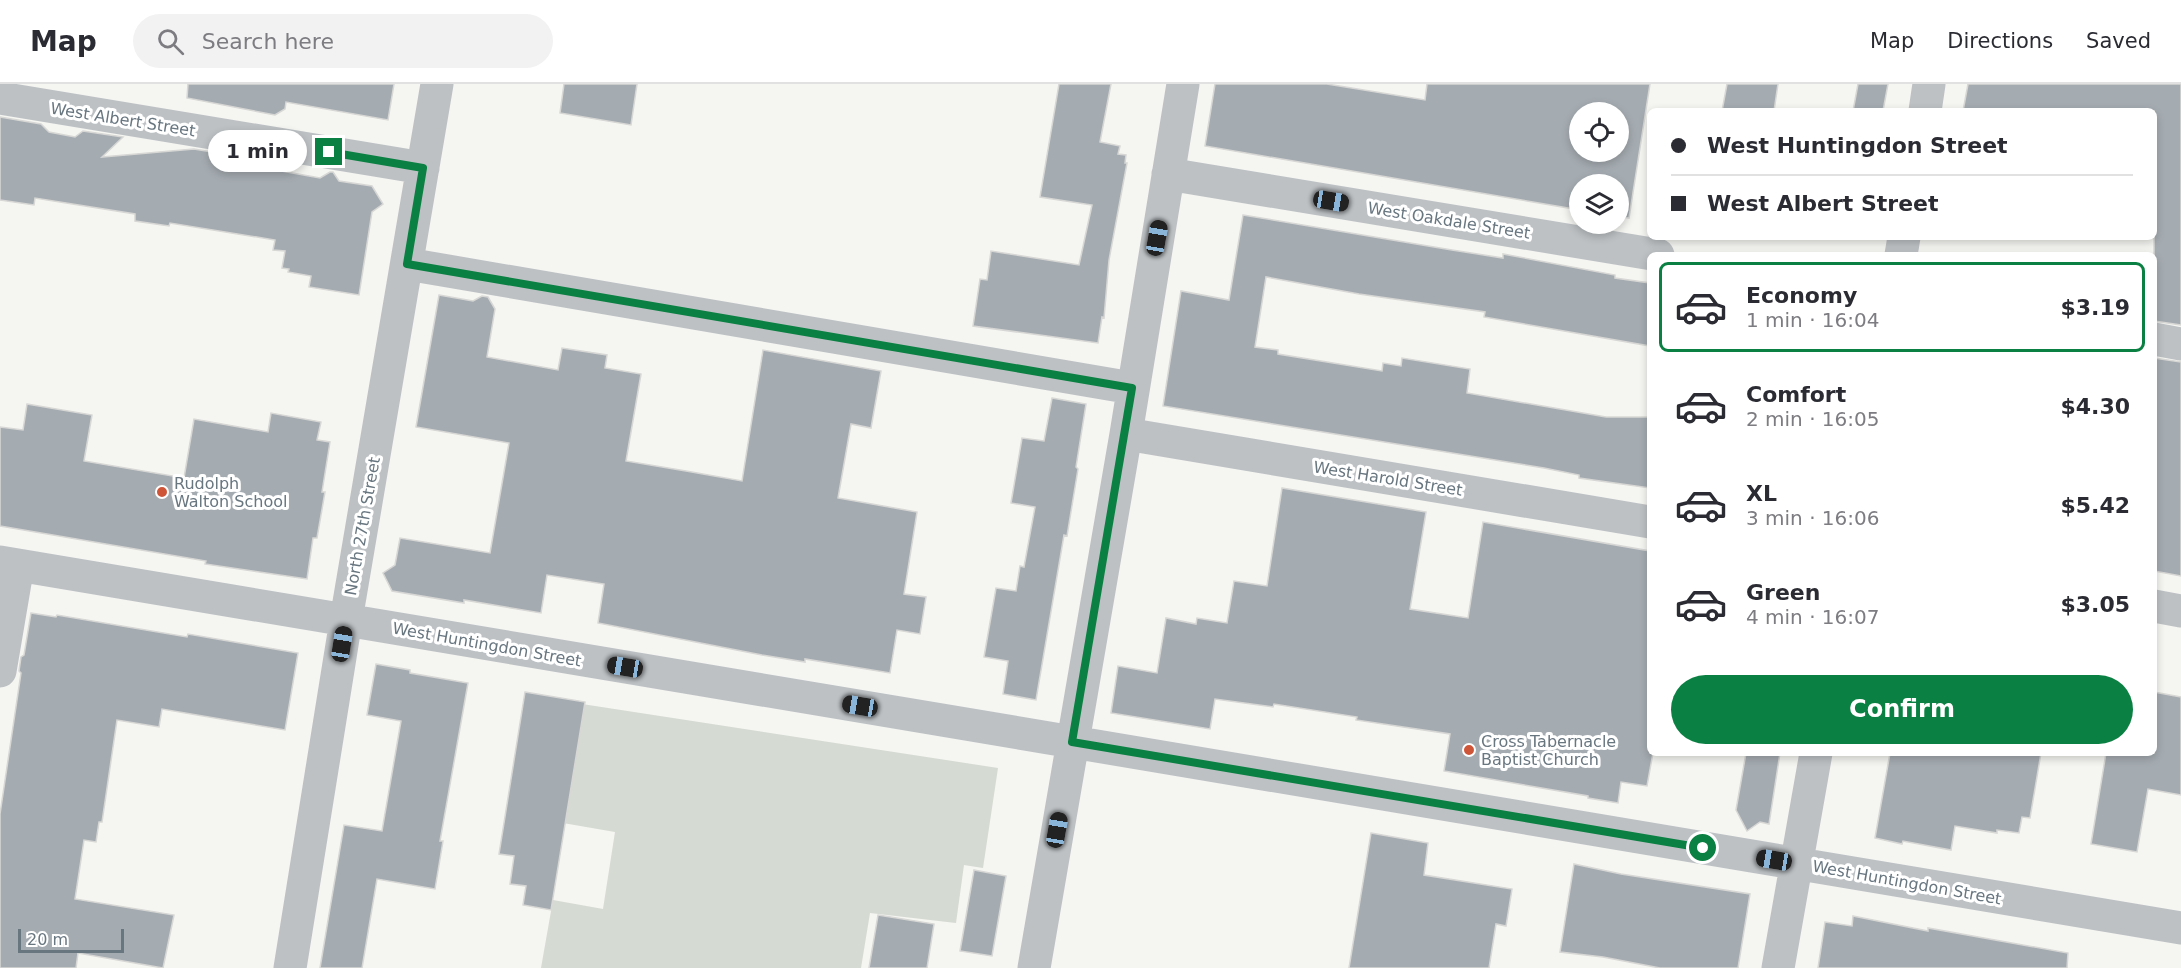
<!DOCTYPE html>
<html lang="en">
<head>
<meta charset="utf-8">
<style>
  :root { --surface:#fff; --page:#f2f2f3; --text:#2b2b33; --muted:#7c7c81; --line:#e1e1e2; --accent:#0b8043 }
  body { margin:0; font-family:"DejaVu Sans",sans-serif; background:var(--page); color:var(--text); height:100vh; display:flex; flex-direction:column; font-size:22px; white-space:nowrap }
  * { box-sizing:border-box; margin:0 }
  p { font-size:20px; color:var(--muted) }
  .icon { flex:none; width:33px; height:33px; fill:none; stroke:currentColor; stroke-width:2; stroke-linecap:round; stroke-linejoin:round }
  .map { position:relative; flex:1; overflow:hidden }
  .drawer { position:absolute; left:1647px; top:168px; width:510px; height:504px; display:flex; flex-direction:column; background:var(--surface); border-radius:9px; box-shadow:0 3px 9px #0003 }
  .drawer>* { flex:none }
  .hud { position:absolute; left:1647px; top:24px; width:510px; height:132px; border-radius:9px; box-shadow:0 3px 9px #0003; display:grid; align-content:center; height:132px; padding:0 24px; background:var(--surface) }
  .fabs { position:absolute; left:1569px; top:18px; display:grid; gap:12px }
  .fabs a { display:grid; place-items:center; width:60px; height:60px; border-radius:50%; background:var(--surface); box-shadow:0 3px 9px #0003; font-size:30px }
  .scale { position:absolute; left:18px; bottom:15px; width:106px; box-sizing:border-box; padding-left:6px; border:3px solid #687680; border-top:0; font-size:16px; line-height:21px; white-space:nowrap; color:#687680; -webkit-text-stroke:4px #fff; paint-order:stroke }
  .end { position:absolute; width:27px; height:27px; margin:-14px; border:8px solid #0b8043; background:#fff; box-shadow:0 0 0 3px #fff }
  .from { border-radius:50% }
  .bubble { position:absolute; height:42px; border-radius:21px; background:var(--surface); box-shadow:0 3px 9px #0003; font-size:20px; font-weight:700; line-height:42px; text-align:center }
  .car { position:absolute; width:18px; height:36px; margin:-18px -9px; border-radius:8px; box-shadow:0 0 4px 2px #0007; background:linear-gradient(#222 24%,#8ab4d8 0 40%,#222 0 76%,#8ab4d8 0 86%,#222 0) }
  .hud b { display:flex; align-items:center; gap:21px; height:57px; font-size:22px }
  .hud b+b { border-top:2px solid var(--line) }
  .hud i { width:15px; height:15px; background:var(--text) }
  ul { padding:10px 0 0; list-style:none }
  li { display:flex; align-items:center; gap:18px; height:90px; margin:0 12px 9px; padding:0 12px; border:3px solid transparent; border-radius:9px }
  li div { flex:1 }
  li b { display:block; font-size:22px }
  li em { font-style:normal; font-weight:700 }
  li.selected { border-color:var(--accent) }
  li>.icon { width:54px; height:54px; stroke-width:1.5 }
  .primary-button { display:flex; gap:12px; margin-top:auto; padding:12px 24px }
  .primary-button a { flex:1; height:69px; border-radius:36px; background:var(--accent); color:#fff; font-size:24px; font-weight:700; line-height:69px; text-align:center }
  header { display:flex; align-items:center; gap:36px; box-sizing:border-box; height:84px; padding:0 30px; background:var(--surface); border-bottom:2px solid var(--line) }
  header strong { font-size:28px }
  nav { display:flex; gap:33px; margin-inline-start:auto; font-size:21px }
  .search { width:420px; height:54px; background:var(--page); display:flex; align-items:center; gap:15px; box-sizing:border-box; padding:0 21px; border-radius:33px; color:var(--muted); font-size:22px }
  .map>svg:first-child { display:block }
  .green { fill:#d5dad2 }
  .building { fill:#a5acb1; stroke:#d7d7d5; stroke-width:1.5; fill-rule:evenodd }
  .lines { fill:none; stroke-linecap:round; stroke-linejoin:round }
  .minor { stroke:#bdc1c4; stroke-width:33 }
  .route { stroke:#0b8043; stroke-width:8 }
  .poi-dot { fill:#cf5539; stroke:#fff; stroke-width:2 }
  .labels { text-anchor:middle; stroke-width:6; stroke-linejoin:round; paint-order:stroke }
  .street-label { font-size:16px; fill:#687680; stroke:#fff }
  .poi-label { font-size:16px; fill:#687680; stroke:#fff; text-anchor:start }
</style>
</head>
<body>
<header>
<strong>Map</strong>
<div class="search"><svg class="icon" aria-label="search" viewBox="0 0 24 24"><circle cx="10" cy="10" r="6"/><path d="M15 15l6 6"/></svg>Search here</div>
<nav><a>Map</a><a>Directions</a><a>Saved</a></nav>
</header>
<div class="map">
<svg width="2181" height="884" viewBox="0 0 2181 884">
  <rect width="100%" height="100%" fill="#f5f5f2"/>
  <!-- green -->
  <path class="green" d="M582,620L998,684L983,784L964,781L956,839L870,829L861,884H541L553,816L603,825L615,748L563,739Z"/>
  <!-- building -->
  <path class="building" d="M188,0H394L388,36L286,18L285,25L275,31L187,14Z
    M564,0H637L631,41L560,29Z
    M1059,0H1111L1100,58L1120,62L1118,70L1126,71L1125,79H1127L1109,176L1104,234L1102,233L1098,259L973,242L980,195L987,196L991,167L1079,181L1092,121L1040,113Z
    M1215,0H1327L1425,16L1427,0H1650L1629,134L1618,132V100H1580V126L1205,62ZM1580,28H1618V68H1580Z
    M1727,0H1778L1774,27H1722Z
    M1858,0H1888L1883,27H1853Z
    M1968,0H2181V241L2154,237V27H1963Z
    M0,33L41,40L49,48L75,53L83,47L123,53L102,73L194,65L266,77L276,86L320,94L330,88H333L339,97L372,102L383,120L372,128L359,211L309,203L311,192L288,188L289,185L282,184L285,167L273,166L275,156L170,139L169,142L135,137V130L35,114L34,121L0,116Z
    M1243,131L1452,166L1503,174V170L1615,191V194L1650,199V262L1484,233L1485,228L1359,210L1266,193L1255,263L1278,266V270L1382,287L1383,279L1401,282L1402,274L1470,285L1467,309L1606,333H1650V404L1579,394V391L1544,384L1163,322L1181,207L1229,216Z
    M439,211L473,217L482,212L488,213L495,225L487,273L558,286L562,264L607,271L605,284L641,290L626,377L686,387L742,397L763,266L881,287L871,344L851,340L838,414L917,428L904,510L926,513L920,550L897,546L890,589L805,575V578L762,571L598,539L604,500L547,491L541,529L464,516V519L392,507L383,489L395,481L400,454L490,469L509,359L416,343Z
    M2154,274L2181,278V492L2154,487Z
    M1052,314L1086,320L1076,383L1078,385L1067,452L1064,451L1036,616L1003,610L1008,577L984,573L996,504L1016,507L1020,482L1024,483L1035,423L1011,419L1022,354L1044,357Z
    M27,320L92,331L84,377L184,394L194,335L268,348L271,329L321,338L317,356L330,358L322,408H325L317,454H313L307,495L205,480L206,477L0,442V343L23,346Z
    M1282,404L1426,428L1410,525L1468,534L1483,438L1650,467V669H1653L1647,702L1621,698L1618,719L1588,714V712L1444,687L1450,650L1356,636L1357,633L1274,620L1273,623L1215,615L1210,645L1111,629L1118,582L1157,589L1166,534L1196,540L1197,534L1227,539L1234,497L1267,502Z
    M31,529L56,533L57,531L187,553L188,550L298,569L285,646L162,625L159,643L117,636L102,738H99L96,758L84,756L75,815L174,831L163,884L78,869L76,884H0V730L21,589L19,587L21,573L24,571Z
    M376,580L410,586V589L468,599L440,757H443L435,805L377,795L362,884H320L344,741L382,747L401,637L367,631Z
    M525,608L585,618L551,826L523,821L526,802L510,800L514,772L499,770Z
    M2154,608L2181,613V711L2148,705L2137,768L2091,760L2106,669H2154Z
    M1746,669H1780L1769,740L1760,738L1747,747L1736,726Z
    M1890,669H2041L2030,734L2022,733L2019,749L1997,746V749L1955,742L1951,766L1903,757L1902,760L1875,754Z
    M1371,749L1428,759L1424,791L1512,805L1506,842L1496,840L1489,884H1349Z
    M1574,780L1621,790L1750,810L1738,884H1660L1603,873L1560,868Z
    M974,786L1006,792L992,872L960,867Z
    M878,831L934,840L927,884H869Z
    M1853,832L1928,847V844L2068,869L2067,884H1818L1825,838L1852,842Z"/>
  <g class="lines">
    <!-- minor -->
    <path class="minor" d="M0,14L423,84
      M1925,27L1929,0
      M1168,90L1658,171
      M1901,171L1904,153
      M407,180L1132,304
      M2154,255L2181,260
      M1126,350L1650,438
      M0,478L2181,844
      M2154,522L2181,527
      M0,587L18,481
      M290,884L346,536L437,0
      M1034,884L1126,350L1183,0
      M1778,884L1816,669"/>
  </g>
  <g class="lines">
    <!-- route -->
    <path class="route" d="M329,68L423,84L407,180L1132,304L1072,658L1703,764"/>
  </g>
  <!-- markers -->
  <g class="poi-dot">
    <circle cx="162" cy="408" r="6"/>
    <circle cx="1469" cy="666" r="6"/>
  </g>
  <g class="labels">
    <!-- street labels -->
    <g class="street-label">
      <text transform="translate(123 35) rotate(9)" y="6">West Albert Street</text>
      <text transform="translate(1449 136) rotate(9)" y="6">West Oakdale Street</text>
      <text transform="translate(1388 394) rotate(9)" y="6">West Harold Street</text>
      <text transform="translate(362 442) rotate(-80)" y="6">North 27th Street</text>
      <text transform="translate(487 560) rotate(10)" y="6">West Huntingdon Street</text>
      <text transform="translate(1907 798) rotate(10)" y="6">West Huntingdon Street</text>
    </g>
    <!-- poi labels -->
    <g class="poi-label">
      <text x="174" y="405">Rudolph<tspan x="174" dy="18">Walton School</tspan></text>
      <text x="1481" y="663">Cross Tabernacle<tspan x="1481" dy="18">Baptist Church</tspan></text>
    </g>
  </g>
</svg>
<div class="fabs">
<a><svg class="icon" aria-label="locate" viewBox="0 0 24 24"><circle cx="12" cy="12" r="6"/><path d="M12 2v4M12 18v4M2 12h4M18 12h4"/></svg></a>
<a><svg class="icon" aria-label="layers" viewBox="0 0 24 24"><path d="M12 4l9 5-9 5-9-5zM3 14l9 5 9-5"/></svg></a>
</div>
<div class="scale">20 m</div>
<i class="end from" style="left:1703px;top:764px"></i>
<i class="end" style="left:329px;top:68px"></i>
<div class="bubble" style="left:208px;top:46px;width:99px">1 min</div>
<i class="car" style="left:1331px;top:117px;rotate:99deg"></i>
<i class="car" style="left:1157px;top:154px;rotate:10deg"></i>
<i class="car" style="left:342px;top:560px;rotate:9deg"></i>
<i class="car" style="left:625px;top:583px;rotate:279deg"></i>
<i class="car" style="left:860px;top:622px;rotate:280deg"></i>
<i class="car" style="left:1057px;top:746px;rotate:10deg"></i>
<i class="car" style="left:1774px;top:776px;rotate:279deg"></i>
<div class="hud">
<b><i class="from"></i>West Huntingdon Street</b>
<b><i></i>West Albert Street</b>
</div>
<section class="drawer">
<ul>
<li class="selected"><svg class="icon" aria-label="car" viewBox="0 0 24 24"><path d="M5 17H2v-5l4-1 3-4h7l3 4 3 1v5h-3M9 17h6M6 11h13"/><circle cx="7" cy="17" r="2"/><circle cx="17" cy="17" r="2"/></svg><div><b>Economy</b><p>1 min · 16:04</p></div><em>$3.19</em></li>
<li><svg class="icon" aria-label="car" viewBox="0 0 24 24"><path d="M5 17H2v-5l4-1 3-4h7l3 4 3 1v5h-3M9 17h6M6 11h13"/><circle cx="7" cy="17" r="2"/><circle cx="17" cy="17" r="2"/></svg><div><b>Comfort</b><p>2 min · 16:05</p></div><em>$4.30</em></li>
<li><svg class="icon" aria-label="car" viewBox="0 0 24 24"><path d="M5 17H2v-5l4-1 3-4h7l3 4 3 1v5h-3M9 17h6M6 11h13"/><circle cx="7" cy="17" r="2"/><circle cx="17" cy="17" r="2"/></svg><div><b>XL</b><p>3 min · 16:06</p></div><em>$5.42</em></li>
<li><svg class="icon" aria-label="car" viewBox="0 0 24 24"><path d="M5 17H2v-5l4-1 3-4h7l3 4 3 1v5h-3M9 17h6M6 11h13"/><circle cx="7" cy="17" r="2"/><circle cx="17" cy="17" r="2"/></svg><div><b>Green</b><p>4 min · 16:07</p></div><em>$3.05</em></li>
</ul>
<div class="primary-button"><a>Confirm</a></div>
</section>
</div>
</body>
</html>
